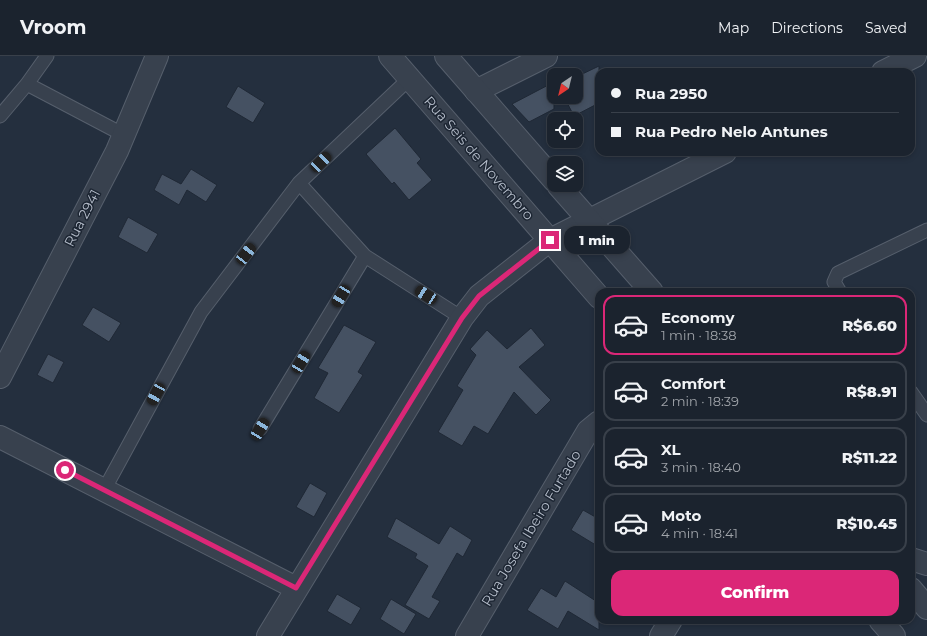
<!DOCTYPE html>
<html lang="en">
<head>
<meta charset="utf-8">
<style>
  :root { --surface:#1b232e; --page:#282f3a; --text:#f1f3f6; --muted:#a0a4aa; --line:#39404a; --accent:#db2777 }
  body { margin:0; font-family:Montserrat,sans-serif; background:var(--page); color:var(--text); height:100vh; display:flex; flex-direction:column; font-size:15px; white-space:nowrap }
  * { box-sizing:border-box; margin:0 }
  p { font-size:13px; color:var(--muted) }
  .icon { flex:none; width:22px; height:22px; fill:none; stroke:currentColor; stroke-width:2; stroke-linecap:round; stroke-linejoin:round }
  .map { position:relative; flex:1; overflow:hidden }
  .side { position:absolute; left:595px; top:232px; width:320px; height:336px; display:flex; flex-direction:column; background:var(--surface); border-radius:12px; box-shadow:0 2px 6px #0003,0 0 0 1px var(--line) }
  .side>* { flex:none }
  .banner { position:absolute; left:595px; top:12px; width:320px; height:88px; border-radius:12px; box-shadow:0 2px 6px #0003,0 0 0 1px var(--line); display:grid; align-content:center; height:88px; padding:0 16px; background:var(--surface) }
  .needle { width:26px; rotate:215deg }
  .controls { position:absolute; left:547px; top:12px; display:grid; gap:8px }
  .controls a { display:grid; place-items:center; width:36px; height:36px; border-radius:8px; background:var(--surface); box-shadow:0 2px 6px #0003,0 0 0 1px var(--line); font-size:20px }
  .end { position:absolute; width:18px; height:18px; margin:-9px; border:5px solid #db2777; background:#fff; box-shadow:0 0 0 2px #fff }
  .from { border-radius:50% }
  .bubble { position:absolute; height:28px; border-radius:12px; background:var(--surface); box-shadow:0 2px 6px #0003,0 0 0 1px var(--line); font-size:13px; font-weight:800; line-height:28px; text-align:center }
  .car { position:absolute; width:12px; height:24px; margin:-12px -6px; border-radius:5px; box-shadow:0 0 3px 1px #0007; background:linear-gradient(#222 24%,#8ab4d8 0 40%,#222 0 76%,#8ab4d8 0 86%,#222 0) }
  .banner b { display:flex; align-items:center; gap:14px; height:38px; font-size:15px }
  .banner b+b { border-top:1px solid var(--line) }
  .banner i { width:10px; height:10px; background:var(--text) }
  ul { padding:7px 0 0; list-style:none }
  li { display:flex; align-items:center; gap:12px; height:60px; margin:0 8px 6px; padding:0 8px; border:2px solid var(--line); border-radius:12px }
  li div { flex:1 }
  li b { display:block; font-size:15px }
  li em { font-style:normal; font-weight:800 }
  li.selected { border-color:var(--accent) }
  li>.icon { width:36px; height:36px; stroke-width:1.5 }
  .button { display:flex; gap:8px; margin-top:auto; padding:8px 16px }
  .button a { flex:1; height:46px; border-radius:12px; background:var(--accent); color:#fff; font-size:16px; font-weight:800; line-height:46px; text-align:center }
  header { display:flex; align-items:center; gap:24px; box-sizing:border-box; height:56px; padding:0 20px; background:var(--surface); border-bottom:1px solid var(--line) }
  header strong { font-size:19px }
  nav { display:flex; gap:22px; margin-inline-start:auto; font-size:14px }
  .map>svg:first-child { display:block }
  .building { fill:#455162; stroke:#1f2835 }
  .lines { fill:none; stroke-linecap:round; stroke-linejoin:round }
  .service-casing { stroke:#565f6c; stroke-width:15 }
  .minor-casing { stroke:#565f6c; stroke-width:24 }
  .tertiary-casing { stroke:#565f6c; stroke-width:24 }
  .service { stroke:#38414e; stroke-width:13 }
  .minor { stroke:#38414e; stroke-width:22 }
  .tertiary { stroke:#38414e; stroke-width:22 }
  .route { stroke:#db2777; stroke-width:5 }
  .labels { text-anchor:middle; stroke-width:3; stroke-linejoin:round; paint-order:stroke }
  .street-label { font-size:14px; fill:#b4bcc9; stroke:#1d2633 }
</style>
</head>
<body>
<header>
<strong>Vroom</strong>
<nav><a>Map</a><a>Directions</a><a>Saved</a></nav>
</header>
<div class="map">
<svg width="927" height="580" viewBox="0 0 927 580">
  <rect width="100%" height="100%" fill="#242f3e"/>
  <!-- building -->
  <path class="building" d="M599,10V47L574,60L564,41H576V21Z
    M554,26V53L529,66L512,48Z
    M238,30L265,47L253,67L226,51Z
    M395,72L421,103L417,107L432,124L409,144L394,126L392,128L366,98Z
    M191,113L217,129L206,146L187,134L179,149L154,134L162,118L181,128Z
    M128,161L158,178L147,197L118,181Z
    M93,251L121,267L109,286L82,269Z
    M344,269L376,286L358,316L363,319L339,357L314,342L328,317L318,312Z
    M531,272L545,289L519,311L551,344L536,359L514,336L488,378L474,370L462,390L438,376L463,334L457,330L476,299L470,293L487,274L507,293Z
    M48,298L64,306L53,327L37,319Z
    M310,427L327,437L314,461L296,451Z
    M583,454L599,463V491L571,474Z
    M396,462L439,488L450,470L472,484L463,501L457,497L432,541L440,545L429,563L405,549L428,510L415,502L417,498L387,481Z
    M565,525L599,547V574L568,555L558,573L527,554L541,532L556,541Z
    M337,538L361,552L351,569L327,555Z
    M391,543L416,558L404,578L380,563Z"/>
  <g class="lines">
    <defs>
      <path id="service" d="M27,28L124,79
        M0,60L27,28L47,0
        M299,127L365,200L462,262
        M840,236L834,226L838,217L927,174
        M911,336L927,359
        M260,373L365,200
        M104,434L201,256L299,127L410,22"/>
      <path id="minor" d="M883,16L915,0
        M476,35L546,0
        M0,321L117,95L157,0
        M0,381L296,532
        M268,580L462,262L479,240L550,184L725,96
        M467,580L588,375L599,366
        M661,580L671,564"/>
      <path id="tertiary" d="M390,0L599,241
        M446,0L554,124
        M558,129L652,236
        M911,503L927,508
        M911,533L927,552
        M880,564L894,580"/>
    </defs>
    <!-- service casing -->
    <use href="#service" class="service-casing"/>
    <!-- minor casing -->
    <use href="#minor" class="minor-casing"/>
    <!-- tertiary casing -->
    <use href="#tertiary" class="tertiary-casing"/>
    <!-- service -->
    <use href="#service" class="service"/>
    <!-- minor -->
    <use href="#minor" class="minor"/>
    <!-- tertiary -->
    <use href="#tertiary" class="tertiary"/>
  </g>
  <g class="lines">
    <!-- route -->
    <path class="route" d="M65,414L296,532L462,262L479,240L550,184"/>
  </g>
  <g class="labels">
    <!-- street labels -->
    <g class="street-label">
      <text transform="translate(479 102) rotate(49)" y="5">Rua Seis de Novembro</text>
      <text transform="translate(82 162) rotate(-63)" y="5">Rua 2941</text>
      <text transform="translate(531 472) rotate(-59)" y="5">Rua Josefa Ibeiro Furtado</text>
    </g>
  </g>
</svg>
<div class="controls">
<a><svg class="needle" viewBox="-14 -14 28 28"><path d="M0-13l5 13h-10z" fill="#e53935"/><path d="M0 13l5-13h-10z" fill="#a0a4aa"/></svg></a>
<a><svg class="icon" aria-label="locate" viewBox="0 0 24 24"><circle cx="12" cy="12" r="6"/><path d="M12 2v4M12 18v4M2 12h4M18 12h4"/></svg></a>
<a><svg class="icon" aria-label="layers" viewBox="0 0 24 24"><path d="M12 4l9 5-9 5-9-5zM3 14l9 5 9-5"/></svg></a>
</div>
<i class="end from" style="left:65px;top:414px"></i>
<i class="end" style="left:550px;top:184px"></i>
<div class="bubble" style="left:564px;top:170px;width:66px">1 min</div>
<i class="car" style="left:321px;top:106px;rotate:46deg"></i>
<i class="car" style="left:246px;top:198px;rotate:38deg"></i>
<i class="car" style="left:426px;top:239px;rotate:303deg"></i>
<i class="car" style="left:341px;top:240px;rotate:211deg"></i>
<i class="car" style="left:301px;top:306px;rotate:31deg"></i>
<i class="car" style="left:156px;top:338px;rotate:209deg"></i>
<i class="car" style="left:260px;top:373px;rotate:31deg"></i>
<div class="banner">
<b><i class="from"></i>Rua 2950</b>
<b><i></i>Rua Pedro Nelo Antunes</b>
</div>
<section class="side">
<ul>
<li class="selected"><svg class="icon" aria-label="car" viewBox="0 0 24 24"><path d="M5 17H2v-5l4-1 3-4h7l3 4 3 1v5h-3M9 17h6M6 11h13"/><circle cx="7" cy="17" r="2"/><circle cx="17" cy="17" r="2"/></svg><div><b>Economy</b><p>1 min · 18:38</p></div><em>R$6.60</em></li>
<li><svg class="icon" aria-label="car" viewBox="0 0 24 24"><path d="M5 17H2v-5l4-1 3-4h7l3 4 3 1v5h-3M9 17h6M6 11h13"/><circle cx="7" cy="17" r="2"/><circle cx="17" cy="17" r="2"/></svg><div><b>Comfort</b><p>2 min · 18:39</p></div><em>R$8.91</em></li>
<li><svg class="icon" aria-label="car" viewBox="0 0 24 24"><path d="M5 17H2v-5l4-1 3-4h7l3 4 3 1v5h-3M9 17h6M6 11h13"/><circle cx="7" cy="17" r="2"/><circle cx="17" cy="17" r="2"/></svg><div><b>XL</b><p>3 min · 18:40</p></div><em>R$11.22</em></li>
<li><svg class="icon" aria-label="car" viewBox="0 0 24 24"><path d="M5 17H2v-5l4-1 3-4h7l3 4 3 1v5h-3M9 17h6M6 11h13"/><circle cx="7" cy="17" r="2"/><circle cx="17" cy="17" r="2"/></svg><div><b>Moto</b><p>4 min · 18:41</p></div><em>R$10.45</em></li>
</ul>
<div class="button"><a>Confirm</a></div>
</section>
</div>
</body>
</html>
